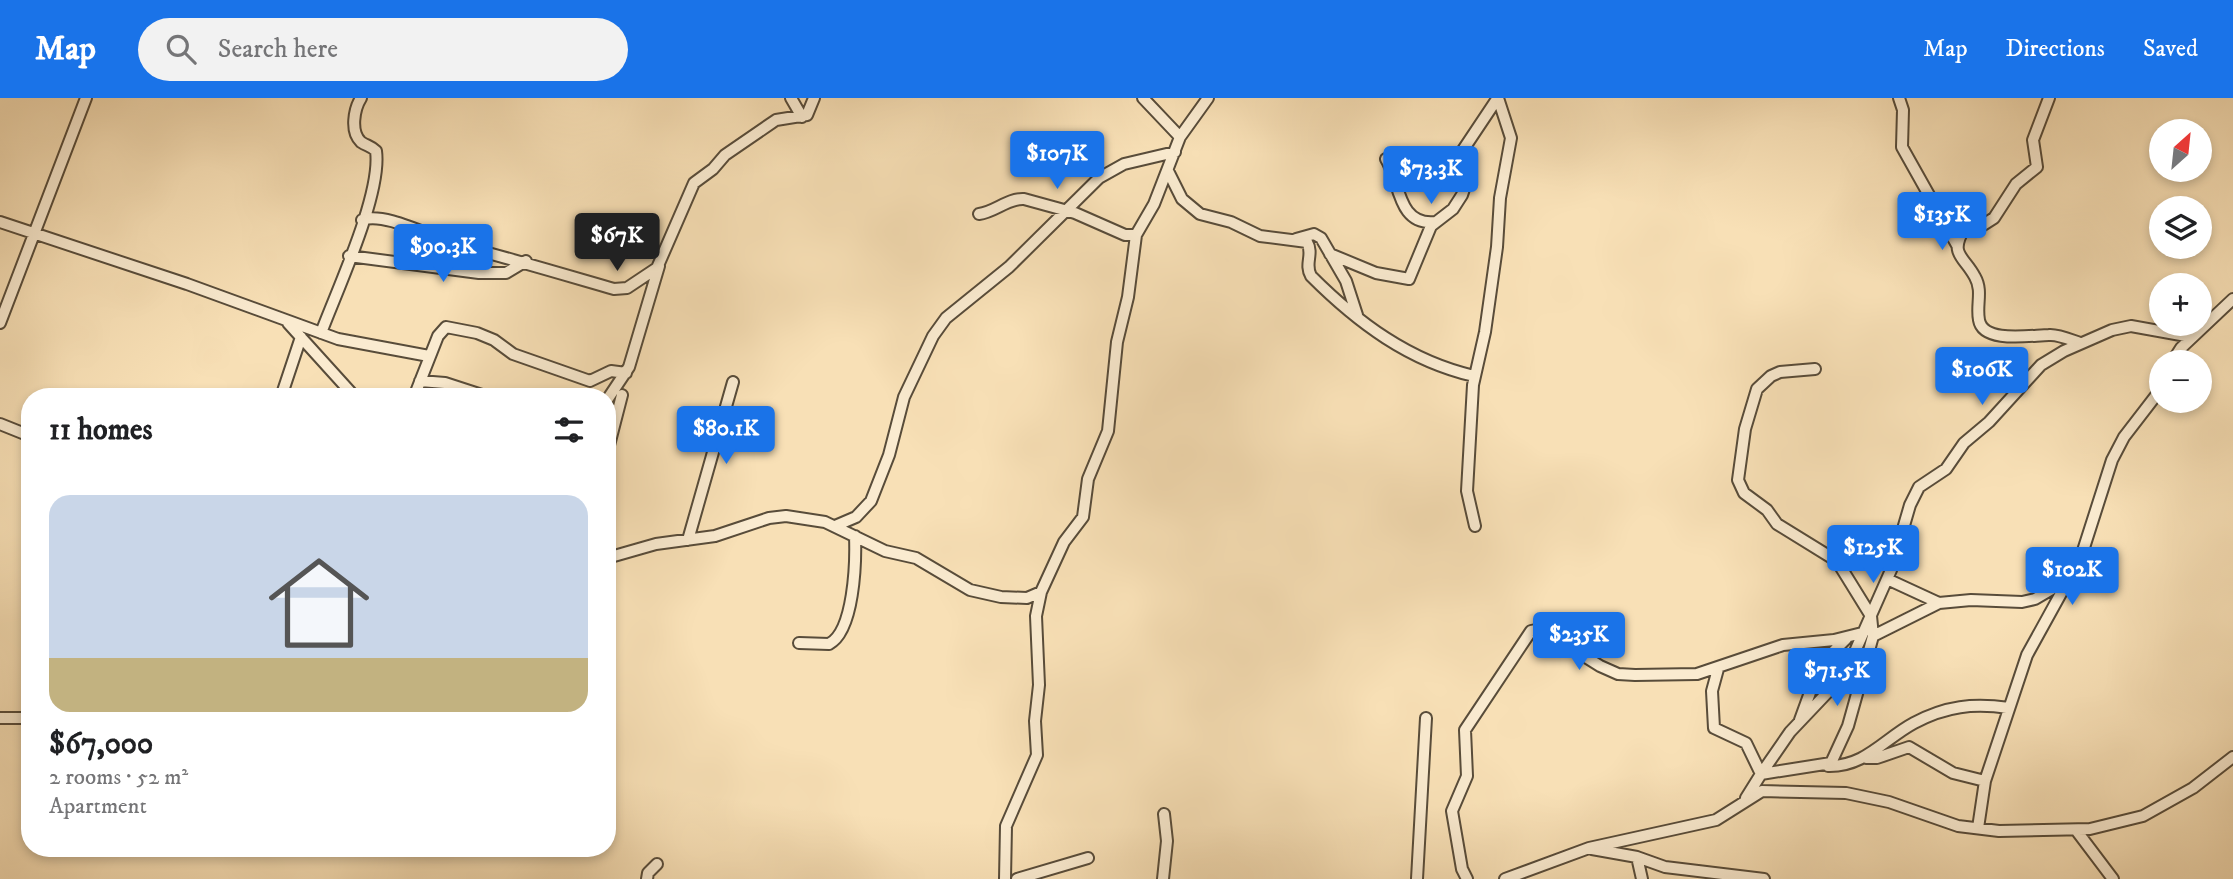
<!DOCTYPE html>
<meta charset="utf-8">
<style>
body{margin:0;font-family:"IM FELL DW Pica",serif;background:#f2f2f2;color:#202124;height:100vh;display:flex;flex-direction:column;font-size:26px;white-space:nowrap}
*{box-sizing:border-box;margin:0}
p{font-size:23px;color:#757577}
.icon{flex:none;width:38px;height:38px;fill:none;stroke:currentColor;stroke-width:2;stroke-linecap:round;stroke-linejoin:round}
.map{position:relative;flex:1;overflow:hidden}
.sheet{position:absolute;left:21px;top:290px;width:595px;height:469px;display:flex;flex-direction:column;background:#fff;border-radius:28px;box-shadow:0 4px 10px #0003}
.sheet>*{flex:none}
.needle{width:46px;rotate:27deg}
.controls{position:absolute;left:2149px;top:21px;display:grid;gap:14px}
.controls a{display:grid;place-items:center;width:63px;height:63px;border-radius:50%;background:#fff;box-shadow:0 4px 10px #0003;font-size:35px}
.price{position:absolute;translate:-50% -60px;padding:0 16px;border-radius:7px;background:#1a73e8;color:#fff;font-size:23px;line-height:46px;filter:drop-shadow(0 2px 4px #0008)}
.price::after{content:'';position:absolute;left:50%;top:42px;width:21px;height:16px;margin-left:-10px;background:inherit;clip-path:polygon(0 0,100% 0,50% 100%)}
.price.selected{background:#222;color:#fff}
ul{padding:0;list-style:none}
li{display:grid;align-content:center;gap:14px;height:371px;padding:0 28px}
li span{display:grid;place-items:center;height:217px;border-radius:21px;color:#555}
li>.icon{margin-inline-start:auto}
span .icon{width:126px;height:126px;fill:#fffc;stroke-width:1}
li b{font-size:30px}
h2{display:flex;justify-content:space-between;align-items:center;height:84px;padding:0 28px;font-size:30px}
header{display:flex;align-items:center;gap:42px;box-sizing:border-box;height:98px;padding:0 35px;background:#1a73e8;color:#fff}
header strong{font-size:33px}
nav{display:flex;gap:38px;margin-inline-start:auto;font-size:24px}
.search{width:490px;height:63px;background:#f2f2f2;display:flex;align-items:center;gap:18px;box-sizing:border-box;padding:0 24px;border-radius:38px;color:#757577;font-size:26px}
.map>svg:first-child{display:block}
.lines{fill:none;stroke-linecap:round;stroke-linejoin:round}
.minor-casing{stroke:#584c3a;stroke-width:14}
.minor{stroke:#faebd0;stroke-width:10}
</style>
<header>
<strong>Map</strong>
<div class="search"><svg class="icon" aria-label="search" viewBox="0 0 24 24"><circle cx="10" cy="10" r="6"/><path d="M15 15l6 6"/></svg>Search here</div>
<nav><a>Map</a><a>Directions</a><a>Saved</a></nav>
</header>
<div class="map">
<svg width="2233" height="781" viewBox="0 0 2233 781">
<rect width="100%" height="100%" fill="#f8e0b6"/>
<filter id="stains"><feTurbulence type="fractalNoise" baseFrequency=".00286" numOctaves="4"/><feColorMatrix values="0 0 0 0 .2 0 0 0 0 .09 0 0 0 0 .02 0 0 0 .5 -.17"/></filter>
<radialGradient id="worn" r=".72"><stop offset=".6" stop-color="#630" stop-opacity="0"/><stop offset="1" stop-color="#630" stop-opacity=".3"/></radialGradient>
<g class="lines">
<g class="minor-casing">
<path id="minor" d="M 791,0 L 802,19
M 1143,0 L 1180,39
M 1899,0 L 1903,12 L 1902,49 L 1957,147
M 2049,0 L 2033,42 L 2037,69 L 2016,86 L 1994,120 L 1983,127 L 1964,131 C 1949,157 1964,158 1975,179 C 1983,193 1976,207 1979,222 C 1983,246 2032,237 2049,237 C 2058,236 2071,242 2080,245
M 1386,61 C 1400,83 1397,128 1435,124
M 1168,73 L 1182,101 L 1200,116 L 1231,124 L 1260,138 L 1307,144 C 1314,156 1304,166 1311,178 C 1358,225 1409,263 1474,278
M 979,116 C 995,114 1008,100 1024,101 L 1075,115 L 1125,137 L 1136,137
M 362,122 C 385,113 434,141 459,147 C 511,161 562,176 614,191 L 627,190 L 657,170 L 694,85 L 713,71 L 725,57 L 776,22 L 807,17 L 814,0
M 0,124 L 187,186 L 338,241 L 429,258
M 1296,141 L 1314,136 L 1321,140 L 1346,183 L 1357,217
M 1330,156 L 1376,175 L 1409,181 L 1431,128 L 1453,111 L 1462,97 L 1465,88 L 1463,52 L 1497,1
M 349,158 L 479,175 L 506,175 L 526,163
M 0,225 L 86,0
M 288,225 L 355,299
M 321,235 C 337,192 382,96 376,53 C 371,48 367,48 361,44 C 350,34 354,11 361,0
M 2172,264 L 2181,250 L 2233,201
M 420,283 L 445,285 L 488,299
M 281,299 L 301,239
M 414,299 L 438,238 L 446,229 L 477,235 L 494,242 L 513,256 L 590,283 L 611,273 L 626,275
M 607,302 L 629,269 L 659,168
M 0,326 L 30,338
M 607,355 L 622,297
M 835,428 L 856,419 L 871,403 L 889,357 L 904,299 L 933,238 L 946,220 L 1009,169 L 1099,80 L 1124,66 L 1175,54
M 1475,428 L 1467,393 L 1473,287 L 1485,234 L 1497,149 L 1500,100 L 1511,40 L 1498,0
M 688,442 L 733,284
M 607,460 L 656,446 L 715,438 L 769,420 L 786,418 L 825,424 L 885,453 L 916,460 L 970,492 L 1001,499 L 1027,500 L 1041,494 L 1064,444 L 1083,419 L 1088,381 L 1108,333 L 1117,244 L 1128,199 L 1136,137 L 1154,106 L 1180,39 L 1208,0
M 1887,481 L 1939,505 L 1971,502 L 2022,504 L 2035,501 L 2069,481
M 1873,538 L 1939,505
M 799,545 L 829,546 C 854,533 856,465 855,438
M 1718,571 L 1712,593 L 1714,630 L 1746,645 L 1761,676
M 0,620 L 30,620
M 1800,622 L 1820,567 L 1846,541
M 1866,660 L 1877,660 L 1909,649 L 1953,675 L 1985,683
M 1828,668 C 1865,669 1884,641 1914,625 C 1946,608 1973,605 2009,610
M 1761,676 L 1790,634 L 1845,576 L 1891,472 L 1910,407 L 1919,389 L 1946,371 L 1964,345 L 1989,324 L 2041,267 L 2064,253 L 2112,232 L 2131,228 L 2192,239
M 1746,700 L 1761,676 L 1831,665 L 1848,628 L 1867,560 L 1873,538 L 1871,518 L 1837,463 L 1777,426 L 1767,412 L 1744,395 L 1738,382 L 1745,331 L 1757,291 L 1771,278 L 1780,274 L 1815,271
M 1978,730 L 1985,683 L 2027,557 L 2081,459 L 2112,362 L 2124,339 L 2161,291
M 2076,732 L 2113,781
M 1592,751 L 1637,759 L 1665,769 L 1764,781
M 1637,759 L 1642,781
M 647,781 L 648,775 L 657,766
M 1005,781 L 1006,728 L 1037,657 L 1035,623 L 1039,587 L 1036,518 L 1041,494
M 1017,781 L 1088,760
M 1163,781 L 1167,743 L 1164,716
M 1417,781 L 1426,620
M 1467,781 L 1462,771 L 1452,713 L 1467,678 L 1465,632 L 1531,533 L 1541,531 L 1600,568 L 1618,576 L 1635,577 L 1697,576 L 1783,547 L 1834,542 L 1862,535
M 1505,781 L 1589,750 L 1716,722 L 1762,693 L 1846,695 L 1889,704 L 1958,728 L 1999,733 L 2090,731 L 2143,718 L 2193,690 L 2233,659"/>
</g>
<use href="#minor" class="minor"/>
</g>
<rect width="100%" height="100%" filter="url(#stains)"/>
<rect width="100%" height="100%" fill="url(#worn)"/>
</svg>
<div class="controls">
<a><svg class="needle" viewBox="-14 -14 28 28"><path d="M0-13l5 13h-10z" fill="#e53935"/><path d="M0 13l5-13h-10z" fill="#757577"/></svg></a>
<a><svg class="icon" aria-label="layers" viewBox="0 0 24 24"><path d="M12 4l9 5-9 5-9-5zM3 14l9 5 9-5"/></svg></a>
<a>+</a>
<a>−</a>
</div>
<b class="price" style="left:1057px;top:93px">$107K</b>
<b class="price" style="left:1431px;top:108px">$73.3K</b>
<b class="price" style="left:1942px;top:154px">$135K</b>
<b class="price selected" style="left:617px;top:175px">$67K</b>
<b class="price" style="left:443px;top:186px">$90.3K</b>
<b class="price" style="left:1982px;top:309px">$106K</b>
<b class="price" style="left:726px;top:368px">$80.1K</b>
<b class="price" style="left:1873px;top:487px">$125K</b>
<b class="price" style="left:2072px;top:509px">$102K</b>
<b class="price" style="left:1579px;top:574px">$235K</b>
<b class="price" style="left:1837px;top:610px">$71.5K</b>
<section class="sheet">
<h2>11 homes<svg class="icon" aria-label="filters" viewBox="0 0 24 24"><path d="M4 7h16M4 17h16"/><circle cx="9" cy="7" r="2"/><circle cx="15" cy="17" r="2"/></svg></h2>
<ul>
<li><span style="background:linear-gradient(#c9d6e8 75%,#c2b280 0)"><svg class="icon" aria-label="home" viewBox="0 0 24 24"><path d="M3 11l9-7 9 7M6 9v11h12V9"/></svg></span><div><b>$67,000</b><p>2 rooms · 52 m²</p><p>Apartment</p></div></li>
</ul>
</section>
</div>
